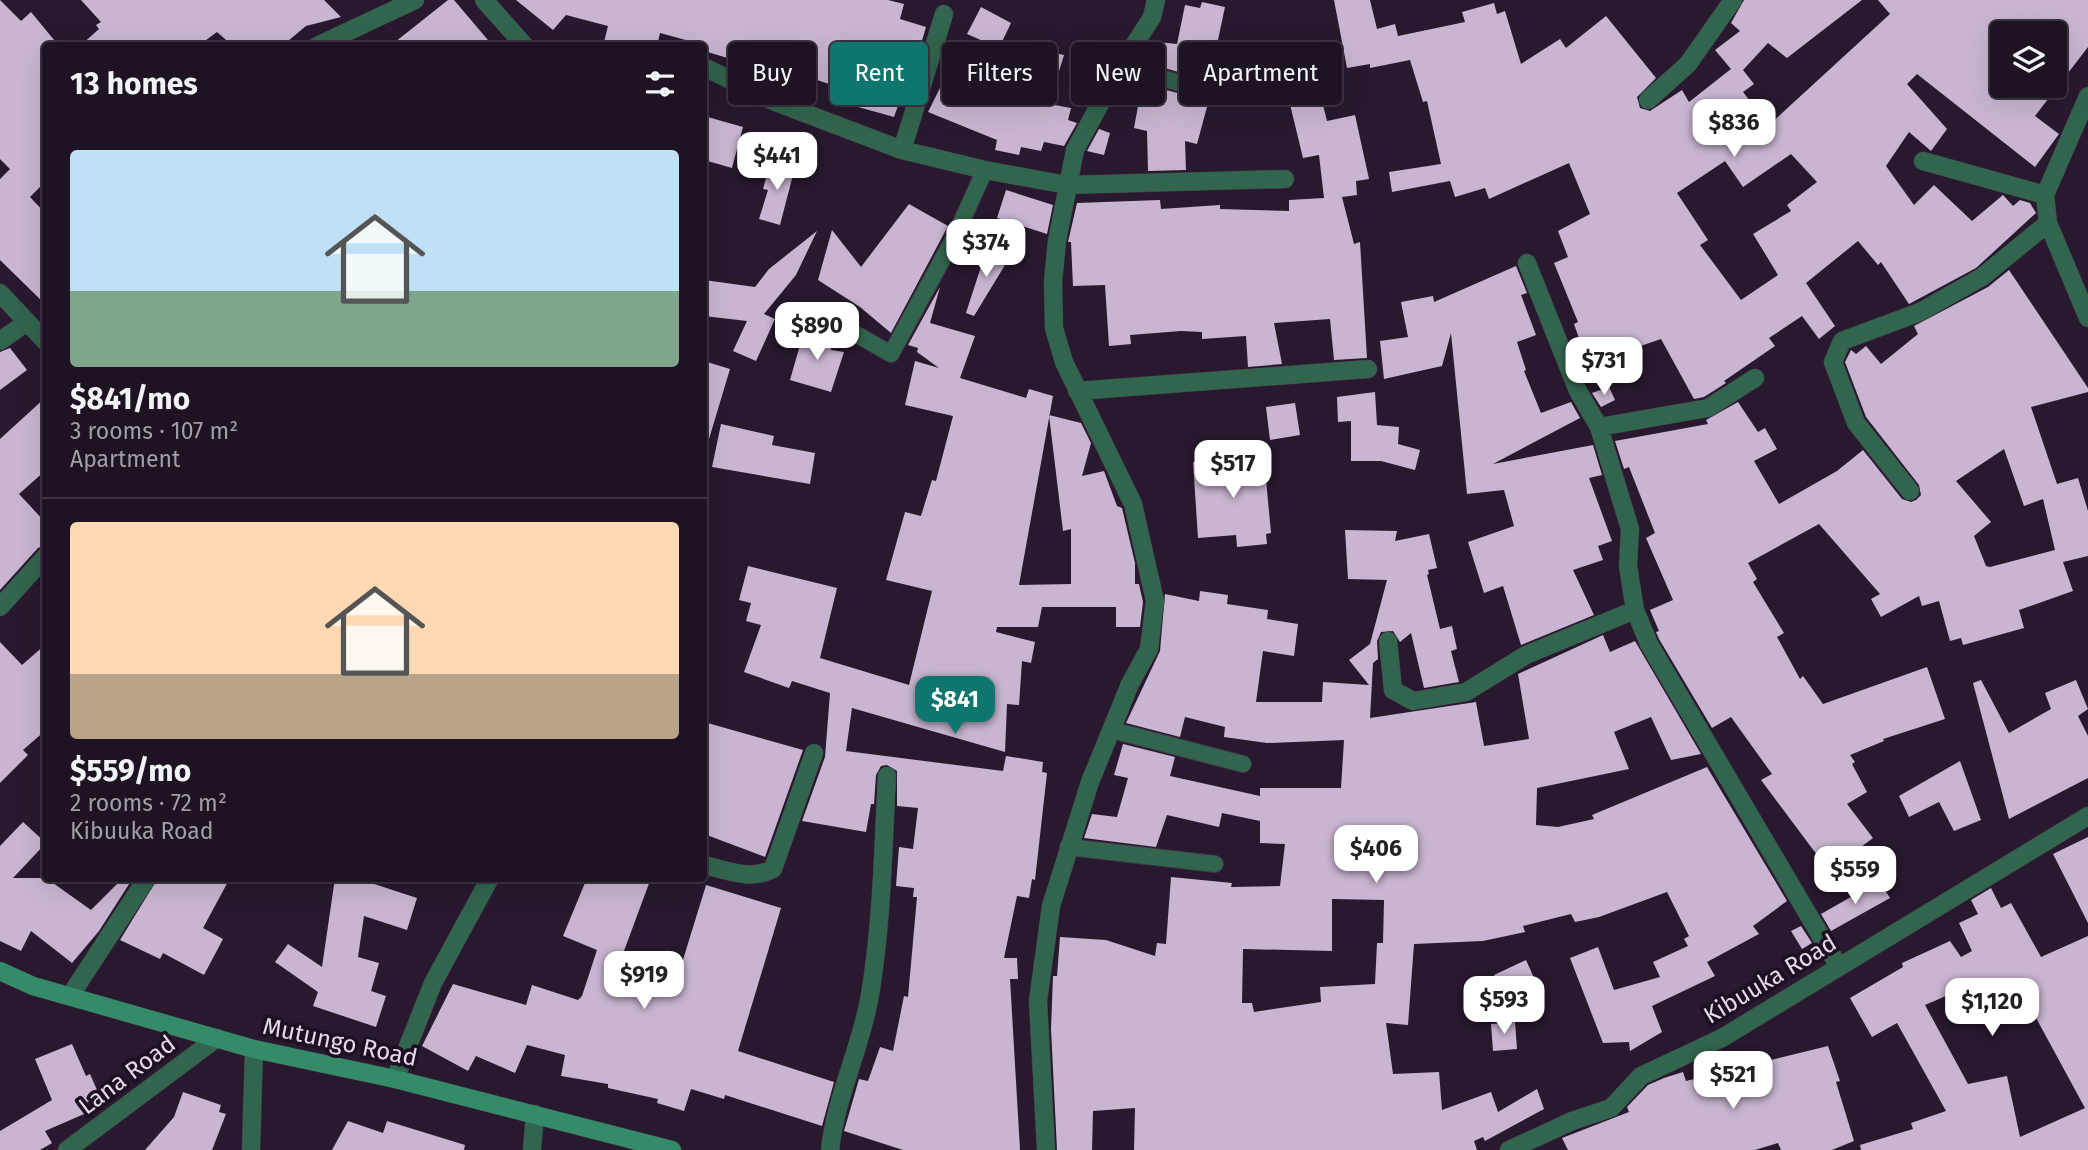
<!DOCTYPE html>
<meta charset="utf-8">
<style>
body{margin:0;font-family:"Fira Sans",sans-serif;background:#261c2a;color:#f1f3f6;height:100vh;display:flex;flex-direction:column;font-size:26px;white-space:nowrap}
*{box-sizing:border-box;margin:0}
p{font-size:23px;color:#a19ea5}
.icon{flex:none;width:38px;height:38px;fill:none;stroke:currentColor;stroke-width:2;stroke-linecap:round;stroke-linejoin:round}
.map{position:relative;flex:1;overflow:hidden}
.panel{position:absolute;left:42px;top:42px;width:665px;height:840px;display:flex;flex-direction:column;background:#1e1322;border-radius:7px;box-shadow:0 7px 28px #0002,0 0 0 2px #3c3240}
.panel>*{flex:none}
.guide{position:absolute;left:728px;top:42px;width:665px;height:63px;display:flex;gap:14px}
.tools{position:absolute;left:1990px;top:21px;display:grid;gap:14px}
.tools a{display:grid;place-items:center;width:77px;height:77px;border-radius:7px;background:#1e1322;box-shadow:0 7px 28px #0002,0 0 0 2px #3c3240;font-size:35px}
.price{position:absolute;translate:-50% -60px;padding:0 16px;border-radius:14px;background:#fff;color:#222;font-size:23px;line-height:46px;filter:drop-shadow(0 2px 4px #0008)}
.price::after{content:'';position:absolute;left:50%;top:42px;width:21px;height:16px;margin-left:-10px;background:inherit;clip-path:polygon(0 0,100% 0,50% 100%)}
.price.current{background:#0f766e;color:#fff}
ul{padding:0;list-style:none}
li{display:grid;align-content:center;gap:14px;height:371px;padding:0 28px}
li+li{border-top:2px solid #3c3240}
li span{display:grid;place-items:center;height:217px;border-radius:7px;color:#555}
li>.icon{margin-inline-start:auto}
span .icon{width:126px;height:126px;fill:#fffc;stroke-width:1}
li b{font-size:30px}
h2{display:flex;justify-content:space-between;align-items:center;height:84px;padding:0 28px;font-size:30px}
.chip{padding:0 24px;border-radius:7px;background:#1e1322;box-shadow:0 7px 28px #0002,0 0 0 2px #3c3240;font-size:24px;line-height:63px}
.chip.current{background:#0f766e;color:#fff}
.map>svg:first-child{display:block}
.building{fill:#c9b5d1;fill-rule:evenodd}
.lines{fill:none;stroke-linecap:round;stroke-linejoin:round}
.service-casing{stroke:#423448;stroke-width:18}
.minor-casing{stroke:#423448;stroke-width:19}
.secondary-casing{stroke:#423448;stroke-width:19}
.service{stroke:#32654d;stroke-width:16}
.minor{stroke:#32654d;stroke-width:18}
.secondary{stroke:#338c67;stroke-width:18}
.labels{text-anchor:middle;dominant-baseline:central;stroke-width:7;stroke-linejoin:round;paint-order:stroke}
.street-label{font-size:24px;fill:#e4dae8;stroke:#1e1024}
</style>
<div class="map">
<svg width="2088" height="1150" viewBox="0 0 2088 1150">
<rect width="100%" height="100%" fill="#28192e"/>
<path class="building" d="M 0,0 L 21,21 L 31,12 L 59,46 L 46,46 L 46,181 L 30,197 L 46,214 L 46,305 L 0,260 L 0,179 L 10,169 L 0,159 Z
M 81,0 L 324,0 L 341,17 L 306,26 L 282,46 L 233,46 L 217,32 L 198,46 L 80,46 L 99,29 L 96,25 L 101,22 Z
M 448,0 L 454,0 L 493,46 L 390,46 Z
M 516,0 L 888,0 L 904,4 L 900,19 L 926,27 L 904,102 L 900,100 L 894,117 L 833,100 L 836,88 L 829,84 L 784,69 L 780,81 L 756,74 L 758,67 L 704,51 L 704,45 L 660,33 L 657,46 L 603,46 L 608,26 L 566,15 L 553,30 Z
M 1334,0 L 1370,0 L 1377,29 L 1395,24 L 1398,36 L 1465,22 L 1462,12 L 1494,3 L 1497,14 L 1505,11 L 1521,64 L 1560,39 L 1566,48 L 1606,16 L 1656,78 L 1637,97 L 1640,108 L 1650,111 L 1682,90 L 1689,102 L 1731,69 L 1715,50 L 1740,31 L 1731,23 L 1744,0 L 1862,0 L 1787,58 L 1768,43 L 1743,70 L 1754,84 L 1743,92 L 1769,125 L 1890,14 L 1878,0 L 2088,0 L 2088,47 L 2035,116 L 2059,134 L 2035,167 L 1917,74 L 1907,84 L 1947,129 L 1931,151 L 1909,132 L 1886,166 L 1914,205 L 1934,185 L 1972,221 L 2003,195 L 2013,206 L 2020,200 L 2030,203 L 2036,213 L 1976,268 L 1909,304 L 1881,262 L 1878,265 L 1858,241 L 1806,283 L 1835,326 L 1819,339 L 1802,316 L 1769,338 L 1775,346 L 1724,381 L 1726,383 L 1704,397 L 1694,399 L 1661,339 L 1588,364 L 1574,324 L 1578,322 L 1554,263 L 1568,257 L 1558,231 L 1590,214 L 1569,163 L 1489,199 L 1485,188 L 1455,197 L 1450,181 L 1392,192 L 1389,172 L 1441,164 L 1427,101 L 1423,102 L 1410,60 L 1370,68 L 1370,64 L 1347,68 ZM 2002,33 L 2054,33 L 2054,86 L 2002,86 ZM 1791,154 L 1817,182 L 1787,205 L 1791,211 L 1753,234 L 1778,275 L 1741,300 L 1700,245 L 1708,240 L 1677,193 L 1725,161 L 1743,187 Z
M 1202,2 L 1225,7 L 1215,54 L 1191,49 L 1185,74 L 1151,64 L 1157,42 L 1177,44 L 1185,5 L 1200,8 Z
M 981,7 L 1011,23 L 999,48 L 967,34 Z
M 1015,44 L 1064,55 L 1049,104 L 1071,108 L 1068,120 L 1077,123 L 1064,146 L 1044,142 L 1041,151 L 1021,147 L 1019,155 L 995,150 L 997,140 L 928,112 L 946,76 L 1004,99 Z
M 1231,47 L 1263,53 L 1261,62 L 1291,67 L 1286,89 L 1225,78 Z
M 1148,85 L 1181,94 L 1179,100 L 1207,107 L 1197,144 L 1185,141 L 1186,170 L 1148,171 L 1147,131 L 1134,128 L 1138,106 L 1146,107 Z
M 1318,85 L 1327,121 L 1355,115 L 1369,179 L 1356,181 L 1357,195 L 1342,197 L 1354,244 L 1360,242 L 1367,358 L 1334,360 L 1330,319 L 1274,323 L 1282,364 L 1248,367 L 1246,336 L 1202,339 L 1202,332 L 1181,331 L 1130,335 L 1131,344 L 1109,346 L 1105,285 L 1073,286 L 1071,242 L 1068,242 L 1077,203 L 1160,200 L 1161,209 L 1220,205 L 1220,209 L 1289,211 L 1289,200 L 1324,198 L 1319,155 L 1303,158 L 1287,92 Z
M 704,116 L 743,127 L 732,168 L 704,160 Z
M 1099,129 L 1110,133 L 1104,155 L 1087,151 Z
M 771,160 L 795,167 L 780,225 L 759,219 L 768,190 L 763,189 Z
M 1006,190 L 1053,205 L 1047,234 L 997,218 Z
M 909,204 L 948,226 L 891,333 L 860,307 L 818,280 L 832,230 L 861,267 Z
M 817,231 L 796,275 L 764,314 L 775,319 L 756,361 L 733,351 L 747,321 L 704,316 L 704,280 L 755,287 L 769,269 Z
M 987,248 L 1008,260 L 974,316 L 966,313 Z
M 1516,266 L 1527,293 L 1521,295 L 1536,335 L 1517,342 L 1526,370 L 1524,371 L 1541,413 L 1571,402 L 1580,418 L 1493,464 L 1593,445 L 1602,475 L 1589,478 L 1612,541 L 1598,546 L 1603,560 L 1573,570 L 1594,615 L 1521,645 L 1503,586 L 1484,593 L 1468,542 L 1514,526 L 1504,490 L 1467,494 L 1451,333 L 1442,366 L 1384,379 L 1380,341 L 1408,337 L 1401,302 L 1433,296 L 1434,302 Z
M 2009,270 L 2088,388 L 2088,392 L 2031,407 L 2057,484 L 2078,478 L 2088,511 L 2088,556 L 2063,562 L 2073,591 L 2019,610 L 2024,628 L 1963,645 L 1961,638 L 1950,641 L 1939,601 L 1922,606 L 1919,596 L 1881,617 L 1871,599 L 1880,594 L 1819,524 L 1748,563 L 1757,579 L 1753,582 L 1784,633 L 1777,637 L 1800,679 L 1803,676 L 1823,704 L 1927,667 L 1945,719 L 1883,739 L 1884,741 L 1850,755 L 1855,762 L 1852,764 L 1867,792 L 1847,804 L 1873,838 L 1829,871 L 1761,780 L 1772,774 L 1731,717 L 1712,728 L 1659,639 L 1656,632 L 1659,631 L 1650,610 L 1673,600 L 1646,538 L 1655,533 L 1629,467 L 1624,469 L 1615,441 L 1708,424 L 1706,420 L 1738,402 L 1758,432 L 1765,428 L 1777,449 L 1754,461 L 1779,504 L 1837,471 L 1863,450 L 1902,499 L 1911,502 L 1916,500 L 1921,495 L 1919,485 L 1866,417 L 1845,362 L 1851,350 L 1856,354 L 1866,346 L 1881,364 L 1918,334 L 1914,326 L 1988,287 ZM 2004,449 L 2024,506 L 2043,499 L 2055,550 L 1990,567 L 1986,566 L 1974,536 L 1991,522 L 1956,481 Z
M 940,287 L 930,323 L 975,336 L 960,378 L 1026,398 L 1029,389 L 1053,396 L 1019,585 L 1071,584 L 1071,529 L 1063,531 L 1049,415 L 1081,423 L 1091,443 L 1082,476 L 1104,471 L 1117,506 L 1122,508 L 1135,563 L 1135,584 L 1139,584 L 1143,602 L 1140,627 L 1116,627 L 1116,607 L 1042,607 L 1038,627 L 997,627 L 996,632 L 1035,642 L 1031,663 L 1022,661 L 1019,705 L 1007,704 L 1005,752 L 852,708 L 846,751 L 1003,771 L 1006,756 L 1043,762 L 1042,772 L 1047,773 L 1035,880 L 1032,879 L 1029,898 L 1017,896 L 1004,958 L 1017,958 L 1018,979 L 1010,979 L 1020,1150 L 903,1150 L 844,1131 L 859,1079 L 868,1081 L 880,1047 L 893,1051 L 904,996 L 908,997 L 917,897 L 913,897 L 914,888 L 896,886 L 899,847 L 913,849 L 918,808 L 897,806 L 897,771 L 887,765 L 881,766 L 876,775 L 874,804 L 871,804 L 866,832 L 802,821 L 825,757 L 830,693 L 792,681 L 789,688 L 744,672 L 761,625 L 746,621 L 751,603 L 739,600 L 748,566 L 837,588 L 820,658 L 909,685 L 932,591 L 886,580 L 905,512 L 921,516 L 932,480 L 936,481 L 953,416 L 905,405 L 915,361 L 939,368 L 917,352 L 918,348 L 908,345 Z
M 804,331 L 831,338 L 831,350 L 844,352 L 831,392 L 790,380 Z
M 10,348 L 27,370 L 0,390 L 0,352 Z
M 704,361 L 730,369 L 709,439 L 704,439 Z
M 1609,387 L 1615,400 L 1601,407 L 1592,393 Z
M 1375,392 L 1377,425 L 1399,427 L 1398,444 L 1420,450 L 1415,470 L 1381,461 L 1351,461 L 1351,421 L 1338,422 L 1337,397 Z
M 46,397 L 46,470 L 19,494 L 46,523 L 46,545 L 38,548 L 0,590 L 0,439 Z
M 1295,403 L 1300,435 L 1270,440 L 1266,407 Z
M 721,424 L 774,436 L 772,445 L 815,453 L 810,484 L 712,467 Z
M 1264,458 L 1271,533 L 1266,534 L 1267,544 L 1237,547 L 1236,535 L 1198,538 L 1193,462 Z
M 1345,530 L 1397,531 L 1395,541 L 1429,534 L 1437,568 L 1428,570 L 1429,574 L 1427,575 L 1440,629 L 1452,626 L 1457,649 L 1451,651 L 1459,682 L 1424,688 L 1411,633 L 1400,642 L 1393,631 L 1381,632 L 1377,641 L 1378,659 L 1373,663 L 1370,718 L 1476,702 L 1484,746 L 1529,739 L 1518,674 L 1603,635 L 1610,652 L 1635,641 L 1701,754 L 1671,760 L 1651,717 L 1614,732 L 1629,769 L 1537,788 L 1536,825 L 1558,827 L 1594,819 L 1592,815 L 1707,767 L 1787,901 L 1753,926 L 1759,934 L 1707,962 L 1715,976 L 1652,1006 L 1662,1032 L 1630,1051 L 1629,1042 L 1603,1043 L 1570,958 L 1598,947 L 1614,990 L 1660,977 L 1653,962 L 1688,946 L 1684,939 L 1689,936 L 1667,892 L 1599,917 L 1575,922 L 1571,914 L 1523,926 L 1525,932 L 1483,941 L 1414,944 L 1408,1025 L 1386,1023 L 1393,1074 L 1439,1072 L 1442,1110 L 1491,1092 L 1498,1112 L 1537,1089 L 1544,1109 L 1485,1141 L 1483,1137 L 1474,1141 L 1477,1150 L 1134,1150 L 1135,1108 L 1093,1111 L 1092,1150 L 1057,1150 L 1051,1029 L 1053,976 L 1057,976 L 1060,937 L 1106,940 L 1155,956 L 1157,943 L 1166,944 L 1171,877 L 1232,883 L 1231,887 L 1280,886 L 1285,844 L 1260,843 L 1260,821 L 1222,813 L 1219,827 L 1167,815 L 1156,847 L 1084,838 L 1092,814 L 1117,817 L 1128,778 L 1114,775 L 1123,744 L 1175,757 L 1170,776 L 1260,796 L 1260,788 L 1341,788 L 1344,740 L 1267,743 L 1224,737 L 1225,727 L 1185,717 L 1180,737 L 1126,723 L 1160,651 L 1165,594 L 1199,601 L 1200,591 L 1228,595 L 1227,604 L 1268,610 L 1267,619 L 1298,624 L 1294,656 L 1263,651 L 1256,702 L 1322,702 L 1323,682 L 1369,685 L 1349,660 L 1370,644 L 1387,580 L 1348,579 ZM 1332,899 L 1384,900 L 1383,943 L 1377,943 L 1375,984 L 1320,987 L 1321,1002 L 1254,1012 L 1252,1003 L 1242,1003 L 1243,949 L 1332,951 Z
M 0,642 L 22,665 L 46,644 L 46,730 L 23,750 L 28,755 L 0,783 Z
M 1981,680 L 2009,733 L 2051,709 L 2045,693 L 2076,680 L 2088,709 L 2078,716 L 2088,736 L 2088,778 L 2009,819 L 1973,683 Z
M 704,722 L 803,750 L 765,857 L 704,834 Z
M 1960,761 L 1981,820 L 1954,831 L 1939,802 L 1909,817 L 1899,796 Z
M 23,822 L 46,843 L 13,878 L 46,878 L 91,910 L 123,878 L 133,878 L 99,931 L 72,963 L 31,931 L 21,951 L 0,941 L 0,846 Z
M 2088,837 L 2088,923 L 2053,854 Z
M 158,878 L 230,878 L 203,928 L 223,939 L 204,975 L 163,953 L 160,959 L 120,940 Z
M 335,878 L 356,878 L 417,898 L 407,930 L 364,916 L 358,957 L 379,963 L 371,991 L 386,996 L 376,1027 L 313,1006 L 318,992 L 275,962 L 288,944 L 322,967 Z
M 587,878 L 651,878 L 621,959 L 678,976 L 706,885 L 781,908 L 738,1051 L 834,1082 L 822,1126 L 725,1095 L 724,1099 L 691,1089 L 684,1111 L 657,1103 L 658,1099 L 608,1088 L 608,1084 L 561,1076 L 565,1055 L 527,1045 L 515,1073 L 476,1056 L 468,1071 L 422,1046 L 453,984 L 526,1005 L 532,985 L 578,1000 L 582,996 L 597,950 L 563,936 Z
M 1879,881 L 1890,898 L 1831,931 L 1821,914 Z
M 1991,888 L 2001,908 L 2011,903 L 2041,957 L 2088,936 L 2088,1150 L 1861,1150 L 1860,1145 L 1913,1129 L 1911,1123 L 1946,1111 L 1897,1023 L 1872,1037 L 1850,998 L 1903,967 L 1902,963 L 1950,941 L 1961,957 L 1972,951 L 1959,923 L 1978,914 L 1971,900 ZM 1976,983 L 1994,1022 L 2029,1005 L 2085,1108 L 2020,1137 L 2007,1076 L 1968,1084 L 1925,1005 Z
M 1801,926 L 1812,943 L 1802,949 L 1791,931 Z
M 1526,960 L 1543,998 L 1510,1013 L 1494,975 Z
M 1515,1022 L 1517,1049 L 1493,1051 L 1491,1024 Z
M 72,1044 L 86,1076 L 90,1074 L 100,1097 L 87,1102 L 91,1111 L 45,1131 L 52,1143 L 40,1150 L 0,1150 L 0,1131 L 52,1100 L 35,1059 Z
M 1828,1046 L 1840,1081 L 1836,1082 L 1854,1141 L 1832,1150 L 1781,1150 L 1778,1143 L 1755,1150 L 1568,1150 L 1562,1138 L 1629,1112 L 1627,1107 L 1648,1085 L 1664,1078 L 1683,1072 L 1686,1081 Z
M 183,1092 L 221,1105 L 219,1112 L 226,1114 L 212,1150 L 145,1150 L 174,1117 Z
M 348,1121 L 383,1133 L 387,1121 L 465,1145 L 464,1150 L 332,1150 Z"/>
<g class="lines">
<g class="service-casing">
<path id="service" d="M 1120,67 L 1229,96
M 842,326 L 891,354 L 954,238 L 985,170
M 1112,730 L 1243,764
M 1068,847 L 1215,864"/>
</g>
<g class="minor-casing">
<path id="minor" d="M 484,0 L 525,46
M 317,46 L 415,0
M 704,67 L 773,101 L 902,150 L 985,170 L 1067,185 L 1285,179
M 2088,96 L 2045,195 L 2048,223 L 2088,318
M 1648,100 L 1688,64 L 1733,0
M 902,150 L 944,14
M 1923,161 L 2045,195
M 1527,263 L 1578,391 L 1599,427 L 1708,408 L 1755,378
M 0,293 L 46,342
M 0,341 L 27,322
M 1077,391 L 1368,369
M 1599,427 L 1630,529 L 1628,566 L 1635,610 L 1649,644 L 1839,967
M 1910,491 L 1856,423 L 1833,362 L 1842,341 L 1920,312 L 1982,277 L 2048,223
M 0,607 L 46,556
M 1388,641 L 1393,690 L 1413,701 L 1466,692 L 1526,655 L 1635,610
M 704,865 C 727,870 750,881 773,869 L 814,753
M 70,996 L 147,878
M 395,1079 L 433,983 L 490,878
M 67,1150 L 217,1038
M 251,1150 L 254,1049
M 532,1150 L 535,1114
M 830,1150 C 836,1096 861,1048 870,995 C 882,923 883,849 887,776
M 1046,1150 L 1038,1001 L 1051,906 L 1090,782 L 1130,684 L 1149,649 L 1155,601 L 1133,504 L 1064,362 L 1054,328 L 1053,282 L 1057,241 L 1075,150 L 1120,67 L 1152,17 L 1156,0
M 1509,1150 L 1572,1121 L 1611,1108 L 1641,1076 L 1722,1038 L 2088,816"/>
</g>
<g class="secondary-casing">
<path id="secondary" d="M 0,971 L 33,986 L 254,1049 L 395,1079 L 672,1150"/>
</g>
<use href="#service" class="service"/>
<use href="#minor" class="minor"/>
<use href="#secondary" class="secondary"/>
</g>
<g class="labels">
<g class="street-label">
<text transform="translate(1770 979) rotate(-31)">Kibuuka Road</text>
<text transform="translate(340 1042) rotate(12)">Mutungo Road</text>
<text transform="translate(127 1075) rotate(-37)">Lana Road</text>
</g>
</g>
</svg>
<div class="tools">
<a><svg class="icon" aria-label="layers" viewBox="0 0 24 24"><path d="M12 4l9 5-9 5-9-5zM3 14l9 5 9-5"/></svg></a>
</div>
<b class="price" style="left:1734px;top:159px">$836</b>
<b class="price" style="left:777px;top:192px">$441</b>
<b class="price" style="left:986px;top:279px">$374</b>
<b class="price" style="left:817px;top:362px">$890</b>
<b class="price" style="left:1604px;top:397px">$731</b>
<b class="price" style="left:1233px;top:500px">$517</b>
<b class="price current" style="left:955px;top:736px">$841</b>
<b class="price" style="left:1376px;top:885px">$406</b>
<b class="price" style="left:1855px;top:906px">$559</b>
<b class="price" style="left:644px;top:1011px">$919</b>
<b class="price" style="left:1504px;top:1036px">$593</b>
<b class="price" style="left:1992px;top:1038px">$1,120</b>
<b class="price" style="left:1733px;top:1111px">$521</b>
<div class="guide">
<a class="chip">Buy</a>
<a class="chip current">Rent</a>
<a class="chip">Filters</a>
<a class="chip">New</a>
<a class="chip">Apartment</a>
</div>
<section class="panel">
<h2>13 homes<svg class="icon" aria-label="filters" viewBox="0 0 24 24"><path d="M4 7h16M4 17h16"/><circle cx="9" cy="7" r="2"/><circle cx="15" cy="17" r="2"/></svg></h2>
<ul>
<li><span style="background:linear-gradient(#bfe0f5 65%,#7fa58c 0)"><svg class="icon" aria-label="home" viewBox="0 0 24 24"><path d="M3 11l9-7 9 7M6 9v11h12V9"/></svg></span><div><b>$841/mo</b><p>3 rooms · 107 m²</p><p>Apartment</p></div></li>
<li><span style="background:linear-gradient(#ffd9b3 70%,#b9a48a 0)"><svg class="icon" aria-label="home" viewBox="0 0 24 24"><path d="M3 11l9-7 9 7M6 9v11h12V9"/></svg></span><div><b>$559/mo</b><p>2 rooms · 72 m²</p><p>Kibuuka Road</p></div></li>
</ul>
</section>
</div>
